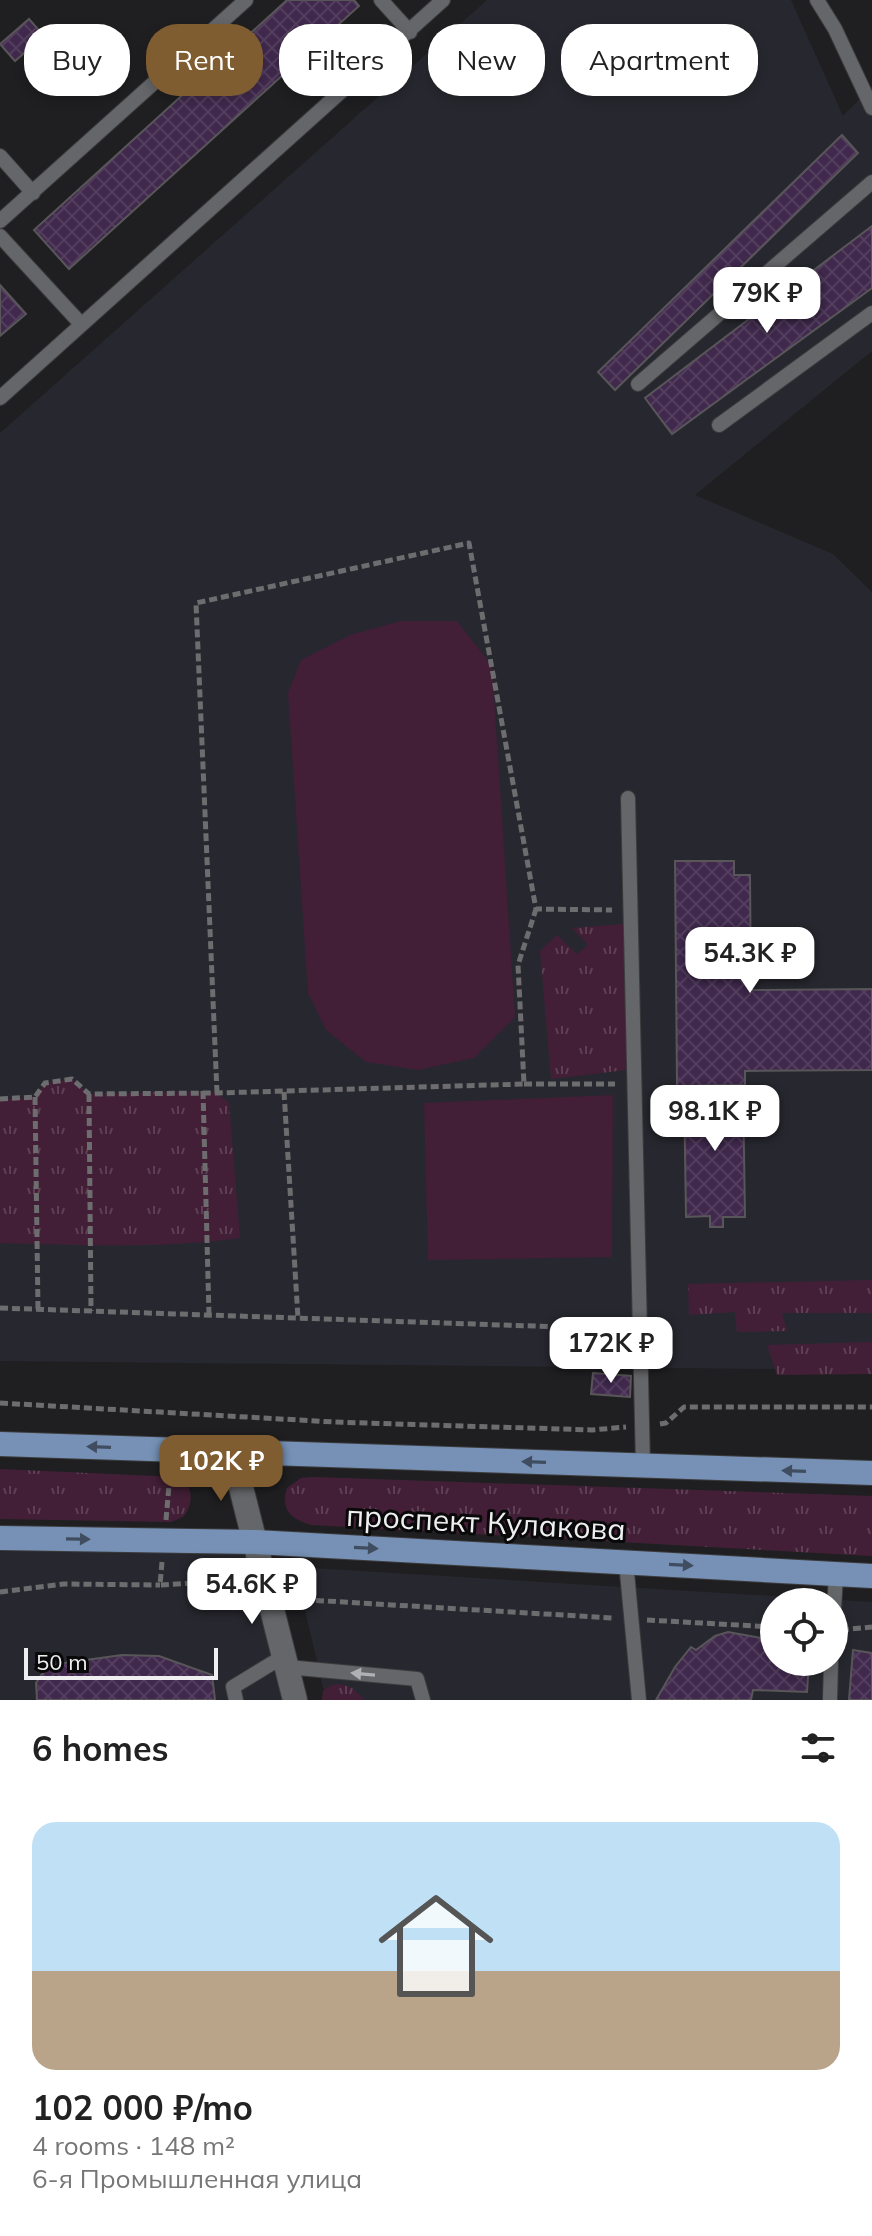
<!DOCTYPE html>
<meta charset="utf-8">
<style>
body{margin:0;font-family:Mulish,sans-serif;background:#f6f6f6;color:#222;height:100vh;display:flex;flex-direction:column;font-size:30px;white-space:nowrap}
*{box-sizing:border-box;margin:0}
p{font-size:26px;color:#767676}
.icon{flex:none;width:44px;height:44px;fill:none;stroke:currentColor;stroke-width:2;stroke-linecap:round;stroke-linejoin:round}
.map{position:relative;height:1700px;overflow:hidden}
.sheet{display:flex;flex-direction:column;background:#fff;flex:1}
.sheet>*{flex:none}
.top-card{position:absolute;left:24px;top:24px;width:824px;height:72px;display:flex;gap:16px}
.tools{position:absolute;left:760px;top:1588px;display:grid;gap:16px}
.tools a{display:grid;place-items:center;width:88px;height:88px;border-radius:50%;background:#fff;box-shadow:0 4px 12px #0003;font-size:40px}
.scale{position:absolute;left:24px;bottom:20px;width:194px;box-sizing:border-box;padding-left:8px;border:4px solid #efeff1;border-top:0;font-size:22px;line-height:28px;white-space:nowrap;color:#efeff1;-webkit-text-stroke:6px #09090a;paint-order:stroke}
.price{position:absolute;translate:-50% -68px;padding:0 18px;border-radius:16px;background:#fff;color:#222;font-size:26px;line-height:52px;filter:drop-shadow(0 2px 4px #0008)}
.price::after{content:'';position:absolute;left:50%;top:48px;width:24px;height:18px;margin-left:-12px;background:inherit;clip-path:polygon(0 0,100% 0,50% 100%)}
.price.current{background:#805c31;color:#fff}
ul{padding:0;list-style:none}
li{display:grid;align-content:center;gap:16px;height:424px;padding:0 32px}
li+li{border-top:2px solid #e0e0e0}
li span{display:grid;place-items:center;height:248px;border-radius:24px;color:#555}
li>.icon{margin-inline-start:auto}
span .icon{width:144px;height:144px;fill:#fffc;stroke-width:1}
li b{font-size:34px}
h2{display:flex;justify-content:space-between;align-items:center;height:96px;padding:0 32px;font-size:34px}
.tag{padding:0 28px;border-radius:32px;background:#fff;box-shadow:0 4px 12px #0003;font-size:28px;line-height:72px}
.tag.current{background:#805c31;color:#fff}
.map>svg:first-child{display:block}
.built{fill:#27272f;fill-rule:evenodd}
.grass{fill:url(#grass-tufts)}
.garden{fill:#421f36}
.building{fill:url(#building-cross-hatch);stroke:#585659;stroke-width:2}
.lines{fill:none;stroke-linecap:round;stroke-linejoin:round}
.lane-casing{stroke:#3c3c3e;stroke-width:16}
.street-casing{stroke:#3c3c3e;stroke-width:26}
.primary-casing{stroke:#3c3c3e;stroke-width:26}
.path{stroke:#6d6d6f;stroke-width:5;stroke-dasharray:8 4;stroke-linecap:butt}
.lane{stroke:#656669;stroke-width:14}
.street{stroke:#656669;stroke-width:24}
.primary{stroke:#7691b5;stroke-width:24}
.oneway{fill:#404d60}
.oneway2{fill:#b1b1b4}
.labels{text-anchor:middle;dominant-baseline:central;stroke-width:6;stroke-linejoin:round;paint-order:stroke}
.street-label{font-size:30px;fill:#efeff1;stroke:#09090a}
</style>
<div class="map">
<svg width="872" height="1700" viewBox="0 0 872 1700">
<defs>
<pattern id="grass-tufts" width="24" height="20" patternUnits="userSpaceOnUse" patternTransform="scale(2)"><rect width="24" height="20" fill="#421f36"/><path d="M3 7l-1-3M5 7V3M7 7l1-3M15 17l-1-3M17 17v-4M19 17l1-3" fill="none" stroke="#5e4054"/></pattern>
<pattern id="building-cross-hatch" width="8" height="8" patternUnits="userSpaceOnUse" patternTransform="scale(2)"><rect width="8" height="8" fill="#40294d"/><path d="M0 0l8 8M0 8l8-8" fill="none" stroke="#533e5e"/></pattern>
</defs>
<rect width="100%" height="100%" fill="#1f1f21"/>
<path class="built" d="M 487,0 L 791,0 L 843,116 L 872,86 L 872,351 L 695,495 L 833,554 L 872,592 L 872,1370 L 0,1361 L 0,433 Z
M 0,1551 L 251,1553 L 284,1700 L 0,1700 Z
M 295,1567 L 872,1602 L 872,1700 L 326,1700 ZM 774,1602 L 834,1602 L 834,1662 L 774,1662 Z"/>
<path class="grass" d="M 623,924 L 630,948 L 635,1069 L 551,1079 L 540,951 L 557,935 L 577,954 L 588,945 L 572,928 Z
M 72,1079 L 89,1094 L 203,1091 L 217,1093 L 229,1103 L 240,1238 C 160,1249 80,1245 0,1243 L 0,1099 L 35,1097 L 45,1083 Z
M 872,1280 L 872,1313 L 782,1313 L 787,1331 L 737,1332 L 735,1312 L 689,1315 L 688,1284 Z
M 872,1342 L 872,1374 L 777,1375 L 767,1345 Z
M 0,1469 L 178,1477 C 194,1485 194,1504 183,1517 L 171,1522 L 0,1519 Z
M 314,1477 L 872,1496 L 872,1556 L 312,1525 C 292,1520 280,1510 287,1488 L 301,1478 Z
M 341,1684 L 352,1688 L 365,1700 L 322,1700 L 323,1691 L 331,1685 Z"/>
<path class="garden" d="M 401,621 L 457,621 L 492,666 L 515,1017 L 474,1058 L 418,1070 L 366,1062 L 326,1030 L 308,993 L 288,693 L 301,660 L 350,635 Z
M 613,1095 L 612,1257 L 428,1260 L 424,1103 Z"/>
<path class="building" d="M 287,0 L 354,0 L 359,6 L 69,269 L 34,230 Z
M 29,19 L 44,36 L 15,61 L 0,44 Z
M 842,135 L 858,153 L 615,390 L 598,372 Z
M 872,226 L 872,288 L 672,434 L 645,398 Z
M 0,285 L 26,314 L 0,336 Z
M 675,861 L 734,861 L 734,875 L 750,875 L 751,990 L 872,989 L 872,1070 L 745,1071 L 745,1085 L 677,1086 Z
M 743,1087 L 745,1217 L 723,1217 L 723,1227 L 710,1227 L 710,1216 L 686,1217 L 684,1088 Z
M 593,1373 L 631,1376 L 630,1397 L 591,1394 Z
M 728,1632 L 767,1639 L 767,1647 L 774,1648 L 774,1662 L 809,1662 L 807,1692 L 753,1690 L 751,1700 L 656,1700 L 675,1667 L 691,1647 L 696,1650 L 715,1636 Z
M 853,1650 L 872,1653 L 872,1700 L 849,1700 Z
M 122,1655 L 159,1656 L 212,1675 L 215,1700 L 37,1700 L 36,1683 L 42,1674 L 57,1664 Z"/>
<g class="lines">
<g class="lane-casing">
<path id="lane" d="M 381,0 L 410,32
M 817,0 L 835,29 L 872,108
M 0,156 L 33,193
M 0,221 L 246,0
M 0,236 L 81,324
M 638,384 L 872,182
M 0,398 L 443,0
M 719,425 L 872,313
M 628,798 L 643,1466
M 626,1562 L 639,1700
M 834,1610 L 836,1574
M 287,1667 L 417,1679 L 423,1700
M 236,1700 L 233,1687 L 284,1656
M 830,1700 L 831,1662"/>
</g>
<g class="street-casing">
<path id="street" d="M 232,1452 L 295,1700"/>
</g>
<g class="primary-casing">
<path id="primary" d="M 0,1444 L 872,1473
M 0,1538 L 255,1542 L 872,1576"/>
</g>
<path class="path" d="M 524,1084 L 615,1084
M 203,1091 L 209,1315
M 284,1092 L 298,1318
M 217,1093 L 196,603 L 469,543 L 536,909 L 612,910
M 89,1094 L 91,1311
M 35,1097 L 38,1309
M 0,1099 L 35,1097 L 45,1083 L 72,1079 L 89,1094 L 217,1093 L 524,1084 L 518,965 L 536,909
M 0,1308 L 621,1329
M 0,1403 L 334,1422 L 592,1430 L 626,1427
M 660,1424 L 666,1423 L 684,1407 L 872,1407
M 166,1520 L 170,1474
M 162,1562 L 160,1585 L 222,1581 L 244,1590
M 0,1592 L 64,1584 L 160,1585
M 292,1599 L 613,1618
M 647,1620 L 774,1627
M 841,1630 L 872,1627"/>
<use href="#lane" class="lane"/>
<use href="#street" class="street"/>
<use href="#primary" class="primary"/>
</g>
<defs><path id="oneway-solid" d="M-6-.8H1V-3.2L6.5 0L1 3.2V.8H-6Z" transform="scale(2)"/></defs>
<g class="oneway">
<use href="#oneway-solid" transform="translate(99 1447) rotate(-178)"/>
<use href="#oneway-solid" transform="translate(534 1462) rotate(-178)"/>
<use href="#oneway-solid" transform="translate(794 1471) rotate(-178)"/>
<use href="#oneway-solid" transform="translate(78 1539) rotate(1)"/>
<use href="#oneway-solid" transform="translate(366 1548) rotate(3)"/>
<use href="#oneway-solid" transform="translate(681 1565) rotate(3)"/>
</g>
<use class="oneway2" href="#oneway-solid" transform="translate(363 1674) rotate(-175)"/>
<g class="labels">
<g class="street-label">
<text transform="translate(486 1522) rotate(3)">проспект Кулакова</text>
</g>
</g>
</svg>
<div class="tools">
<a><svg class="icon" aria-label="locate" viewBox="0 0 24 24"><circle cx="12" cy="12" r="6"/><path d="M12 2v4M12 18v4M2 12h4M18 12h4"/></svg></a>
</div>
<div class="scale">50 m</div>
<b class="price" style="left:767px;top:335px">79K ₽</b>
<b class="price" style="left:750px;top:995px">54.3K ₽</b>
<b class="price" style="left:715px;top:1153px">98.1K ₽</b>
<b class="price" style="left:611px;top:1385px">172K ₽</b>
<b class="price current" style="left:221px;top:1503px">102K ₽</b>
<b class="price" style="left:252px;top:1626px">54.6K ₽</b>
<div class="top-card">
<a class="tag">Buy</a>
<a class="tag current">Rent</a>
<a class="tag">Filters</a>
<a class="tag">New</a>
<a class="tag">Apartment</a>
</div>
</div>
<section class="sheet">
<h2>6 homes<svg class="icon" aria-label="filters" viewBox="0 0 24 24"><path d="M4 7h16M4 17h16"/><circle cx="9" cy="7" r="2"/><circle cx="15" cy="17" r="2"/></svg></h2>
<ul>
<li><span style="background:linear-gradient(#bfe0f5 60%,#b9a48a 0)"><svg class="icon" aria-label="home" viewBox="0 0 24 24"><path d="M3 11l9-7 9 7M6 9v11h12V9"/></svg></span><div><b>102 000 ₽/mo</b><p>4 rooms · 148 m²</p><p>6-я Промышленная улица</p></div></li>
</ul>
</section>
